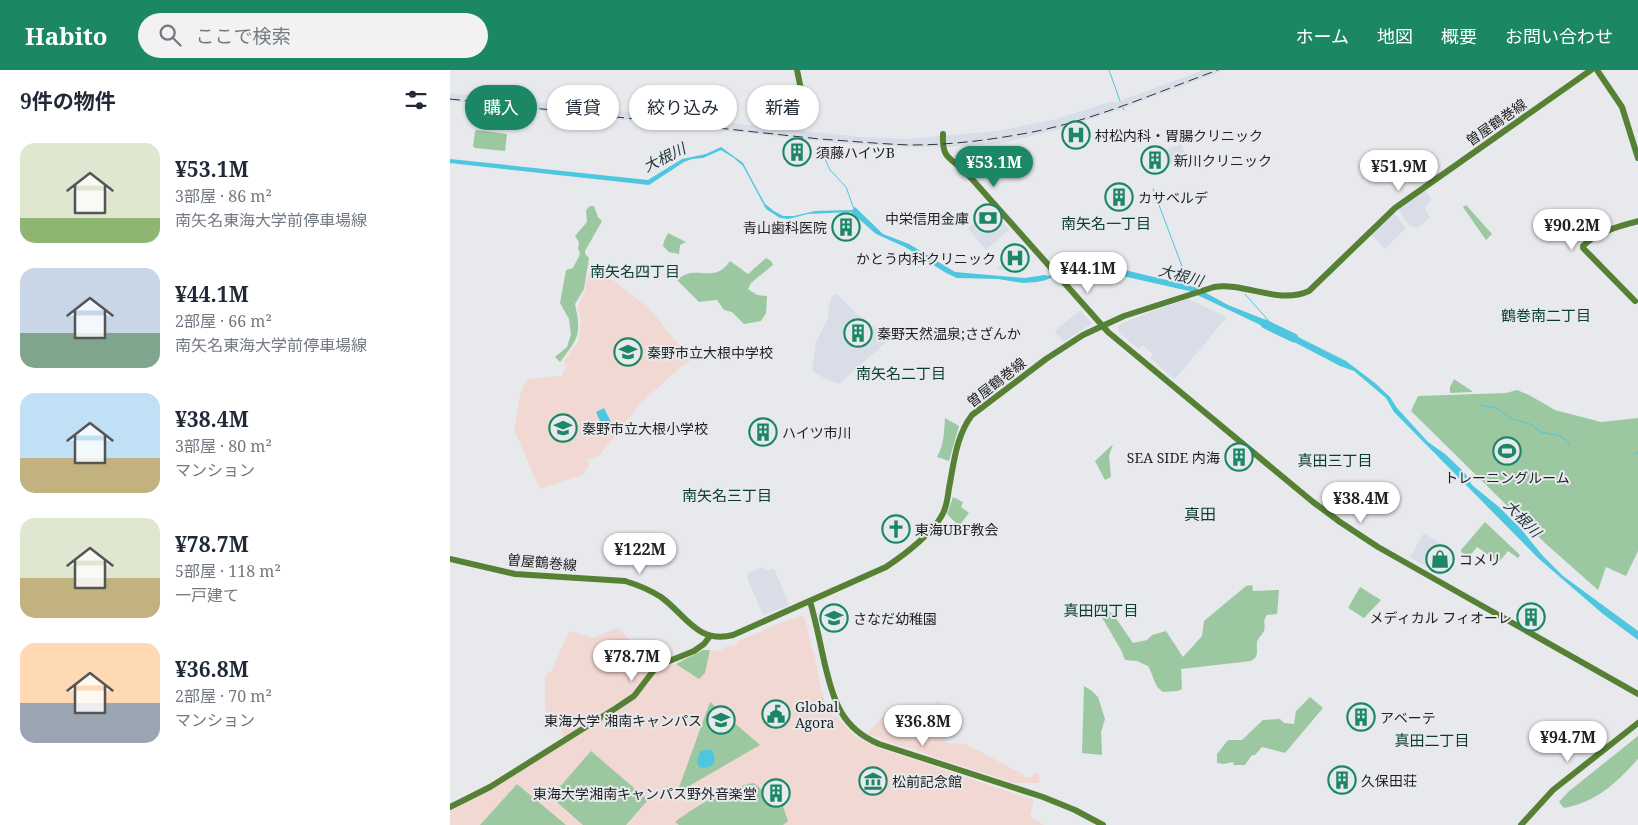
<!DOCTYPE html>
<html lang="ja">
<meta charset="utf-8">
<style>
body{margin:0;font-family:"Noto Serif","Noto Sans JP",serif;background:#f2f2f3;color:#1f2937;height:100vh;display:flex;flex-direction:column;font-size:19px;white-space:nowrap}
*{box-sizing:border-box;margin:0}
p{font-size:16px;color:#747a83}
.icon{flex:none;width:28px;height:28px;fill:none;stroke:currentColor;stroke-width:2;stroke-linecap:round;stroke-linejoin:round}
.map{position:relative;flex:1;overflow:hidden}
.sheet{display:flex;flex-direction:column;background:#fff;width:450px}
.sheet>*{flex:none}
.banner{position:absolute;left:15px;top:15px;width:475px;height:45px;display:flex;gap:10px}
.price{position:absolute;translate:-50% -42px;padding:0 11px;border-radius:18px;background:#fff;color:#222;font-size:16px;line-height:32px;filter:drop-shadow(0 1px 2px #0008)}
.price::after{content:'';position:absolute;left:50%;top:30px;width:15px;height:11px;margin-left:-8px;background:inherit;clip-path:polygon(0 0,100% 0,50% 100%)}
.price.active{background:#1b8765;color:#fff}
ul{padding:0;list-style:none}
li{display:flex;align-items:center;gap:15px;height:125px;padding:0 20px}
li span{display:grid;place-items:center;flex:none;width:140px;height:100px;border-radius:15px;color:#555}
li>.icon{margin-inline-start:auto}
span .icon{width:60px;height:60px;fill:#fffc;stroke-width:1}
li b{font-size:21px}
h2{display:flex;justify-content:space-between;align-items:center;height:60px;padding:0 20px;font-size:21px}
.chip{padding:0 18px;border-radius:22px;background:#fff;box-shadow:0 1px 4px #0004;font-size:18px;line-height:45px}
.chip.active{background:#1b8765;color:#fff}
header{display:flex;align-items:center;gap:30px;box-sizing:border-box;height:70px;padding:0 25px;background:#1b8765;color:#fff}
header strong{font-size:24px}
nav{display:flex;gap:28px;margin-inline-start:auto;font-size:18px}
.search{width:350px;height:45px;background:#f2f2f3;display:flex;align-items:center;gap:12px;box-sizing:border-box;padding:0 18px;border-radius:28px;color:#747a83;font-size:19px}
main{display:flex;flex:1;min-height:0}
.map>svg:first-child{display:block}
.built{fill:#d8dde8}
.education{fill:#f2d8d3}
.green{fill:#9cc8a1}
.water{fill:#4ec6df}
.lines{fill:none;stroke-linecap:round;stroke-linejoin:round}
.stream{stroke:#4ec6df;stroke-width:1}
.river{stroke:#4ec6df;stroke-width:9}
.secondary{stroke:#568034;stroke-width:6}
.rail{stroke:#323335;stroke-width:1;stroke-dasharray:10 5;stroke-linecap:butt}
.labels{text-anchor:middle;dominant-baseline:central;stroke-width:4;stroke-linejoin:round;paint-order:stroke}
.street-label{font-size:14px;fill:#1e1f20;stroke:#e7e9ed}
.poi-label{font-size:14px;fill:#1e1f20;stroke:#e7e9ed;text-anchor:start}
.water-label{font-size:15px;font-style:italic;fill:#1f3439;stroke:#e7e9ed}
.neighbourhood-label{font-size:15px;fill:#0b3d2c;stroke:#e7e9ed}
.quarter-label{font-size:16px;fill:#0b3d2c;stroke:#e7e9ed}
</style>
<header>
<strong>Habito</strong>
<div class="search"><svg class="icon" aria-label="search" viewBox="0 0 24 24"><circle cx="10" cy="10" r="6"/><path d="M15 15l6 6"/></svg>ここで検索</div>
<nav><a>ホーム</a><a>地図</a><a>概要</a><a>お問い合わせ</a></nav>
</header>
<main>
<section class="sheet">
<h2>9件の物件<svg class="icon" aria-label="filters" viewBox="0 0 24 24"><path d="M4 7h16M4 17h16"/><circle cx="9" cy="7" r="2"/><circle cx="15" cy="17" r="2"/></svg></h2>
<ul>
<li><span style="background:linear-gradient(#dfe7d0 75%,#8fb573 0)"><svg class="icon" aria-label="home" viewBox="0 0 24 24"><path d="M3 11l9-7 9 7M6 9v11h12V9"/></svg></span><div><b>¥53.1M</b><p>3部屋 · 86 m²</p><p>南矢名東海大学前停車場線</p></div></li>
<li><span style="background:linear-gradient(#c9d6e8 65%,#7fa58c 0)"><svg class="icon" aria-label="home" viewBox="0 0 24 24"><path d="M3 11l9-7 9 7M6 9v11h12V9"/></svg></span><div><b>¥44.1M</b><p>2部屋 · 66 m²</p><p>南矢名東海大学前停車場線</p></div></li>
<li><span style="background:linear-gradient(#bfe0f5 65%,#c2b280 0)"><svg class="icon" aria-label="home" viewBox="0 0 24 24"><path d="M3 11l9-7 9 7M6 9v11h12V9"/></svg></span><div><b>¥38.4M</b><p>3部屋 · 80 m²</p><p>マンション</p></div></li>
<li><span style="background:linear-gradient(#dfe7d0 60%,#c2b280 0)"><svg class="icon" aria-label="home" viewBox="0 0 24 24"><path d="M3 11l9-7 9 7M6 9v11h12V9"/></svg></span><div><b>¥78.7M</b><p>5部屋 · 118 m²</p><p>一戸建て</p></div></li>
<li><span style="background:linear-gradient(#ffd9b3 60%,#9aa5b1 0)"><svg class="icon" aria-label="home" viewBox="0 0 24 24"><path d="M3 11l9-7 9 7M6 9v11h12V9"/></svg></span><div><b>¥36.8M</b><p>2部屋 · 70 m²</p><p>マンション</p></div></li>
</ul>
</section>
<div class="map">
<svg width="1188" height="755" viewBox="0 0 1188 755">
<rect width="100%" height="100%" fill="#e7e9ed"/>
<path class="built" d="M 754,0 L 775,0 L 662,42 L 614,58 L 552,73 L 501,77 L 456,77 L 387,73 L 0,31 L 0,23 L 411,67 L 456,69 L 548,61 L 606,49 L 660,32 L 667,32 Z
M 731,74 L 736,87 L 735,89 L 700,102 L 695,87 Z
M 975,120 L 982,130 L 976,135 L 975,140 L 980,147 L 968,158 L 960,156 L 949,141 L 950,137 Z
M 541,139 L 559,160 L 536,180 L 518,158 Z
M 942,144 L 945,144 L 956,158 L 935,179 L 920,163 Z
M 573,176 L 578,182 L 560,201 L 546,199 Z
M 387,224 L 408,245 L 440,269 L 389,314 L 376,309 L 362,301 L 366,272 L 378,248 L 379,236 L 382,226 Z
M 738,229 L 777,247 L 726,308 L 724,309 L 700,288 L 703,284 L 692,275 L 689,279 L 668,262 L 669,255 L 697,243 Z
M 630,240 L 642,253 L 614,272 L 605,261 Z
M 974,463 L 1005,483 L 992,506 L 960,487 Z
M 313,497 L 316,501 L 324,498 L 339,535 L 313,545 L 297,508 L 299,503 Z"/>
<path class="education" d="M 140,201 L 154,203 L 199,238 L 241,290 L 226,301 L 189,335 L 149,386 L 137,390 L 139,396 L 132,405 L 90,419 L 64,360 L 70,326 L 75,312 L 79,309 L 110,306 L 113,304 L 113,301 L 117,298 L 114,291 L 129,270 L 131,252 L 128,240 L 129,234 L 135,221 L 137,209 Z
M 351,546 L 355,548 L 362,580 L 364,582 L 370,614 L 376,635 L 375,637 L 383,647 L 386,646 L 405,666 L 423,676 L 584,730 L 580,746 L 594,755 L 0,755 L 0,741 L 42,719 L 115,673 L 170,640 L 186,628 L 209,598 L 226,594 L 253,580 L 273,581 L 274,577 L 278,577 L 279,575 L 285,576 L 289,571 L 341,548 L 344,549 Z
M 168,558 L 191,581 L 207,580 L 214,582 L 213,590 L 205,593 L 181,624 L 113,668 L 110,652 L 95,640 L 95,606 L 102,600 L 119,561 L 143,568 Z
M 490,631 L 496,673 L 516,674 L 574,705 L 574,707 L 579,708 L 588,702 L 590,712 L 588,713 L 565,713 L 481,686 L 461,678 L 452,677 L 419,664 L 419,662 L 432,647 L 443,639 L 452,636 L 476,640 Z"/>
<path class="green" d="M 26,60 L 57,64 L 55,81 L 25,78 L 23,76 L 25,62 Z
M 1016,135 L 1042,164 L 1036,170 L 1013,137 Z
M 140,136 L 144,136 L 148,147 L 152,151 L 135,181 L 135,184 L 139,188 L 134,219 L 125,234 C 132,265 128,268 110,292 L 105,287 L 117,277 L 121,264 L 119,249 L 110,233 L 116,200 L 123,198 L 130,184 L 128,178 L 129,172 L 125,166 L 137,152 L 136,140 Z
M 218,163 L 236,172 L 230,175 L 229,184 L 219,182 L 213,176 L 214,171 Z
M 316,188 L 321,191 L 323,195 L 301,213 L 298,219 L 307,225 L 317,226 L 316,243 L 311,251 L 294,254 L 282,242 L 274,240 L 267,230 L 249,232 L 227,210 C 246,192 263,216 280,191 L 298,204 Z
M 1004,309 L 1022,321 L 1022,322 L 1000,323 L 1000,317 Z
M 1067,320 L 1079,325 L 1105,340 L 1151,352 L 1188,348 L 1188,481 L 1176,506 L 1156,497 L 1148,520 L 1096,474 L 961,341 L 968,326 L 1056,323 Z
M 495,348 L 509,356 L 499,391 L 487,387 C 494,374 494,363 495,348 Z
M 663,374 L 659,386 L 661,407 L 655,410 L 645,391 Z
M 503,427 L 513,432 L 511,437 L 519,443 L 509,456 L 497,444 Z
M 1035,452 L 1070,485 L 1068,488 L 1058,481 L 1049,492 L 1027,477 L 1019,487 L 1011,482 L 1011,480 Z
M 802,515 L 803,521 L 829,520 L 827,544 L 817,545 C 812,551 816,555 814,561 C 812,565 808,568 807,572 C 806,581 810,586 801,591 L 731,599 L 732,619 L 728,621 L 713,622 C 703,615 704,606 698,596 L 687,591 L 675,590 L 671,580 L 650,544 L 658,541 L 663,544 L 683,573 L 697,570 L 702,565 L 716,561 L 733,587 L 752,566 L 754,551 L 796,516 Z
M 910,517 L 931,530 L 914,548 L 898,538 Z
M 253,580 L 260,580 L 255,603 L 249,609 L 226,594 Z
M 634,616 L 642,621 L 648,627 L 655,649 L 651,662 L 652,685 L 632,683 Z
M 860,627 L 873,638 L 835,683 L 812,677 L 805,685 L 802,685 L 795,695 L 784,695 L 783,692 L 774,694 L 767,693 L 767,684 L 778,670 L 792,670 L 813,650 L 830,649 L 834,653 L 844,654 L 846,641 Z
M 260,632 L 310,675 L 227,723 Z
M 1188,666 L 1188,689 C 1166,713 1147,732 1114,738 L 1109,732 L 1118,722 Z
M 141,681 L 198,730 L 176,755 L 133,755 L 101,727 Z
M 304,713 C 314,720 319,733 332,733 L 338,751 L 333,755 L 229,755 L 225,752 C 244,737 280,716 304,713 Z
M 67,714 L 116,755 L 30,755 Z"/>
<path class="water" d="M 271,77 L 293,93 L 315,134 L 324,141 L 333,146 L 344,146 L 365,141 L 402,140 L 405,137 L 433,164 L 459,174 L 505,202 L 575,208 L 594,205 L 599,206 L 621,192 L 637,191 L 733,214 L 747,218 L 778,235 L 821,252 L 826,259 L 843,267 L 846,266 L 896,291 L 925,313 L 940,327 L 947,338 L 978,372 L 995,384 L 1015,403 L 1022,415 L 1049,437 L 1071,459 L 1093,486 L 1113,506 L 1188,561 L 1188,570 L 1153,544 L 1089,489 L 944,342 L 936,328 L 904,301 L 890,296 L 827,263 L 739,221 L 668,205 L 636,195 L 624,197 L 596,210 L 587,212 L 573,213 L 548,209 L 507,208 L 496,203 L 455,177 L 426,164 L 401,142 L 358,144 L 338,149 L 330,148 L 316,139 L 293,96 L 284,88 L 271,80 L 253,88 L 242,89 L 234,92 L 199,115 L 0,93 L 0,89 L 198,110 L 232,89 L 256,84 Z
M 154,338 L 162,354 L 153,358 L 146,342 Z
M 254,680 L 261,680 C 265,684 265,688 264,693 C 260,697 254,699 249,697 L 247,692 L 250,681 Z"/>
<g class="lines">
<path class="stream" d="M 659,0 L 670,31
M 673,38 L 674,40
M 369,76 L 380,100 L 396,117 L 404,139
M 703,119 L 736,207 L 742,212
M 795,224 L 818,250
M 1029,335 L 1046,338 L 1062,349 L 1080,354 L 1091,362 L 1110,366 L 1119,372 L 1120,375
M 1185,385 L 1188,382"/>
<path class="river" d="M 815,254 L 844,268"/>
<path class="secondary" d="M 347,0 L 355,39 L 355,48
M 1147,0 L 1172,37 L 1188,88
M 493,64 C 492,86 497,87 513,99 L 658,262 L 863,432 L 890,452 L 928,477 L 1188,624
M 1185,231 L 1133,178 L 1133,176 C 1148,161 1168,157 1188,151
M 0,489 L 65,504 L 175,511 C 188,515 200,520 211,527 C 236,545 247,574 283,565 L 436,497 C 454,485 486,461 494,441 C 497,434 498,426 499,418 C 504,393 506,366 522,345 L 596,289 L 633,265 L 674,246 L 764,217 C 795,212 828,235 859,221 L 945,138 L 1141,0
M 360,531 C 366,552 370,573 375,595 C 384,631 391,658 429,674 L 593,727 L 625,740 L 653,755
M 0,737 L 40,717 L 166,638 L 184,626 L 207,596 L 244,581 L 254,574 L 260,566
M 1071,755 L 1103,720 L 1188,653"/>
<path class="rail" d="M 0,29 L 370,69 C 400,71 430,74 461,75 C 496,75 532,71 566,65 C 636,54 702,24 768,0"/>
</g>
<defs>
<g id="hospital-ring" transform="scale(1.4375)"><circle r="9.5" fill="#e7e9ed" stroke="#1b8765" stroke-width="1.5"/><path d="M-5-5h3v3.5h4V-5h3V5h-3V1.5h-4V5h-3Z" fill="#1b8765"/></g>
<g id="building-ring" transform="scale(1.4375)"><circle r="9.5" fill="#e7e9ed" stroke="#1b8765" stroke-width="1.5"/><path d="M-4-6H4V6H1V3H-1V6H-4ZM-2.5-4.3h1.7v1.8h-1.7ZM.8-4.3h1.7v1.8H.8ZM-2.5-1h1.7V.8h-1.7ZM.8-1h1.7V.8H.8Z" fill="#1b8765"/></g>
<g id="bank-ring" transform="scale(1.4375)"><circle r="9.5" fill="#e7e9ed" stroke="#1b8765" stroke-width="1.5"/><path d="M-6-4H6V4H-6ZM0-2.3a2.3 2.3 0 1 0 0 4.6a2.3 2.3 0 1 0 0-4.6Z" fill="#1b8765"/></g>
<g id="school-ring" transform="scale(1.4375)"><circle r="9.5" fill="#e7e9ed" stroke="#1b8765" stroke-width="1.5"/><path d="M0-5L7-2L0 1L-7-2ZM-4 1L0 2.5L4 1V4Q0 6-4 4Z" fill="#1b8765"/></g>
<g id="stadium-ring" transform="scale(1.4375)"><circle r="9.5" fill="#e7e9ed" stroke="#1b8765" stroke-width="1.5"/><path d="M0-5a6.5 5 0 1 0 0 10a6.5 5 0 1 0 0-10ZM-3.5-1.8h7v3.6h-7Z" fill="#1b8765"/></g>
<g id="church-ring" transform="scale(1.4375)"><circle r="9.5" fill="#e7e9ed" stroke="#1b8765" stroke-width="1.5"/><path d="M-1.2-6h2.4v3.5h3.3v2.4h-3.3V6h-2.4V-.1h-3.3v-2.4h3.3Z" fill="#1b8765"/></g>
<g id="shop-ring" transform="scale(1.4375)"><circle r="9.5" fill="#e7e9ed" stroke="#1b8765" stroke-width="1.5"/><path d="M-5-2.5h2.3a2.7 3.5 0 0 1 5.4 0H5L5.5 6h-11ZM-1.5-2.5h3a1.5 2.3 0 0 0-3 0Z" fill="#1b8765"/></g>
<g id="civic-ring" transform="scale(1.4375)"><circle r="9.5" fill="#e7e9ed" stroke="#1b8765" stroke-width="1.5"/><path d="M-.6-6.5H3V-4.5H.6V-3L4-1V1h2V6H-6V1h2V-1L-.6-3ZM-1.2 2.5V6h2.4V2.5Z" fill="#1b8765"/></g>
<g id="university-ring" transform="scale(1.4375)"><circle r="9.5" fill="#e7e9ed" stroke="#1b8765" stroke-width="1.5"/><path d="M0-5L7-2L0 1L-7-2ZM-4 1L0 2.5L4 1V4Q0 6-4 4Z" fill="#1b8765"/></g>
<g id="museum-ring" transform="scale(1.4375)"><circle r="9.5" fill="#e7e9ed" stroke="#1b8765" stroke-width="1.5"/><path d="M0-6L6-3V-2H-6V-3ZM-5-1h2V3h-2ZM-1-1h2V3h-2ZM3-1h2V3H3ZM-6 4H6V6H-6Z" fill="#1b8765"/></g>
</defs>
<g fill-rule="evenodd">
<use href="#hospital-ring" x="626" y="65"/>
<use href="#building-ring" x="347" y="82"/>
<use href="#building-ring" x="705" y="90"/>
<use href="#building-ring" x="669" y="127"/>
<use href="#bank-ring" x="538" y="148"/>
<use href="#building-ring" x="396" y="157"/>
<use href="#hospital-ring" x="565" y="188"/>
<use href="#building-ring" x="408" y="263"/>
<use href="#school-ring" x="178" y="282"/>
<use href="#school-ring" x="113" y="358"/>
<use href="#building-ring" x="313" y="362"/>
<use href="#stadium-ring" x="1057" y="381"/>
<use href="#building-ring" x="789" y="387"/>
<use href="#church-ring" x="446" y="459"/>
<use href="#shop-ring" x="990" y="489"/>
<use href="#building-ring" x="1081" y="547"/>
<use href="#school-ring" x="384" y="548"/>
<use href="#civic-ring" x="326" y="644"/>
<use href="#building-ring" x="911" y="647"/>
<use href="#university-ring" x="271" y="650"/>
<use href="#building-ring" x="892" y="710"/>
<use href="#museum-ring" x="423" y="711"/>
<use href="#building-ring" x="326" y="723"/>
</g>
<g class="labels">
<g class="street-label">
<text transform="translate(1046 52) rotate(-35)">曽屋鶴巻線</text>
<text transform="translate(546 312) rotate(-38)">曽屋鶴巻線</text>
<text transform="translate(92 492) rotate(5)">曽屋鶴巻線</text>
</g>
<g class="poi-label">
<text x="645" y="65">村松内科・胃腸クリニック</text>
<text x="366" y="82">須藤ハイツB</text>
<text x="724" y="90">新川クリニック</text>
<text x="688" y="127">カサベルデ</text>
<text x="519" y="148" text-anchor="end">中栄信用金庫</text>
<text x="377" y="157" text-anchor="end">青山歯科医院</text>
<text x="546" y="188" text-anchor="end">かとう内科クリニック</text>
<text x="427" y="263">秦野天然温泉;さざんか</text>
<text x="197" y="282">秦野市立大根中学校</text>
<text x="132" y="358">秦野市立大根小学校</text>
<text x="332" y="362">ハイツ市川</text>
<text x="770" y="387" text-anchor="end">SEA SIDE 内海</text>
<text x="1057" y="407" text-anchor="middle">トレーニングルーム</text>
<text x="465" y="459">東海UBF教会</text>
<text x="1009" y="489">コメリ</text>
<text x="1062" y="547" text-anchor="end">メディカル フィオーレ</text>
<text x="403" y="548">さなだ幼稚園</text>
<text x="345" y="636">Global<tspan x="345" dy="16">Agora</tspan></text>
<text x="930" y="647">アベーテ</text>
<text x="252" y="650" text-anchor="end">東海大学 湘南キャンパス</text>
<text x="911" y="710">久保田荘</text>
<text x="442" y="711">松前記念館</text>
<text x="307" y="723" text-anchor="end">東海大学湘南キャンパス野外音楽堂</text>
</g>
<g class="water-label">
<text transform="translate(214 87) rotate(-26)">大根川</text>
<text transform="translate(731 205) rotate(15)">大根川</text>
<text transform="translate(1073 448) rotate(46)">大根川</text>
</g>
<g class="neighbourhood-label">
<text x="656" y="153">南矢名一丁目</text>
<text x="185" y="201">南矢名四丁目</text>
<text x="1096" y="245">鶴巻南二丁目</text>
<text x="451" y="303">南矢名二丁目</text>
<text x="885" y="390">真田三丁目</text>
<text x="277" y="425">南矢名三丁目</text>
<text x="651" y="540">真田四丁目</text>
<text x="982" y="670">真田二丁目</text>
</g>
<g class="quarter-label">
<text x="750" y="444">真田</text>
</g>
</g>
</svg>
<b class="price active" style="left:544px;top:118px">¥53.1M</b>
<b class="price" style="left:949px;top:122px">¥51.9M</b>
<b class="price" style="left:1122px;top:181px">¥90.2M</b>
<b class="price" style="left:638px;top:224px">¥44.1M</b>
<b class="price" style="left:911px;top:454px">¥38.4M</b>
<b class="price" style="left:190px;top:505px">¥122M</b>
<b class="price" style="left:182px;top:612px">¥78.7M</b>
<b class="price" style="left:473px;top:677px">¥36.8M</b>
<b class="price" style="left:1118px;top:693px">¥94.7M</b>
<div class="banner">
<a class="chip active">購入</a>
<a class="chip">賃貸</a>
<a class="chip">絞り込み</a>
<a class="chip">新着</a>
</div>
</div>
</main>
